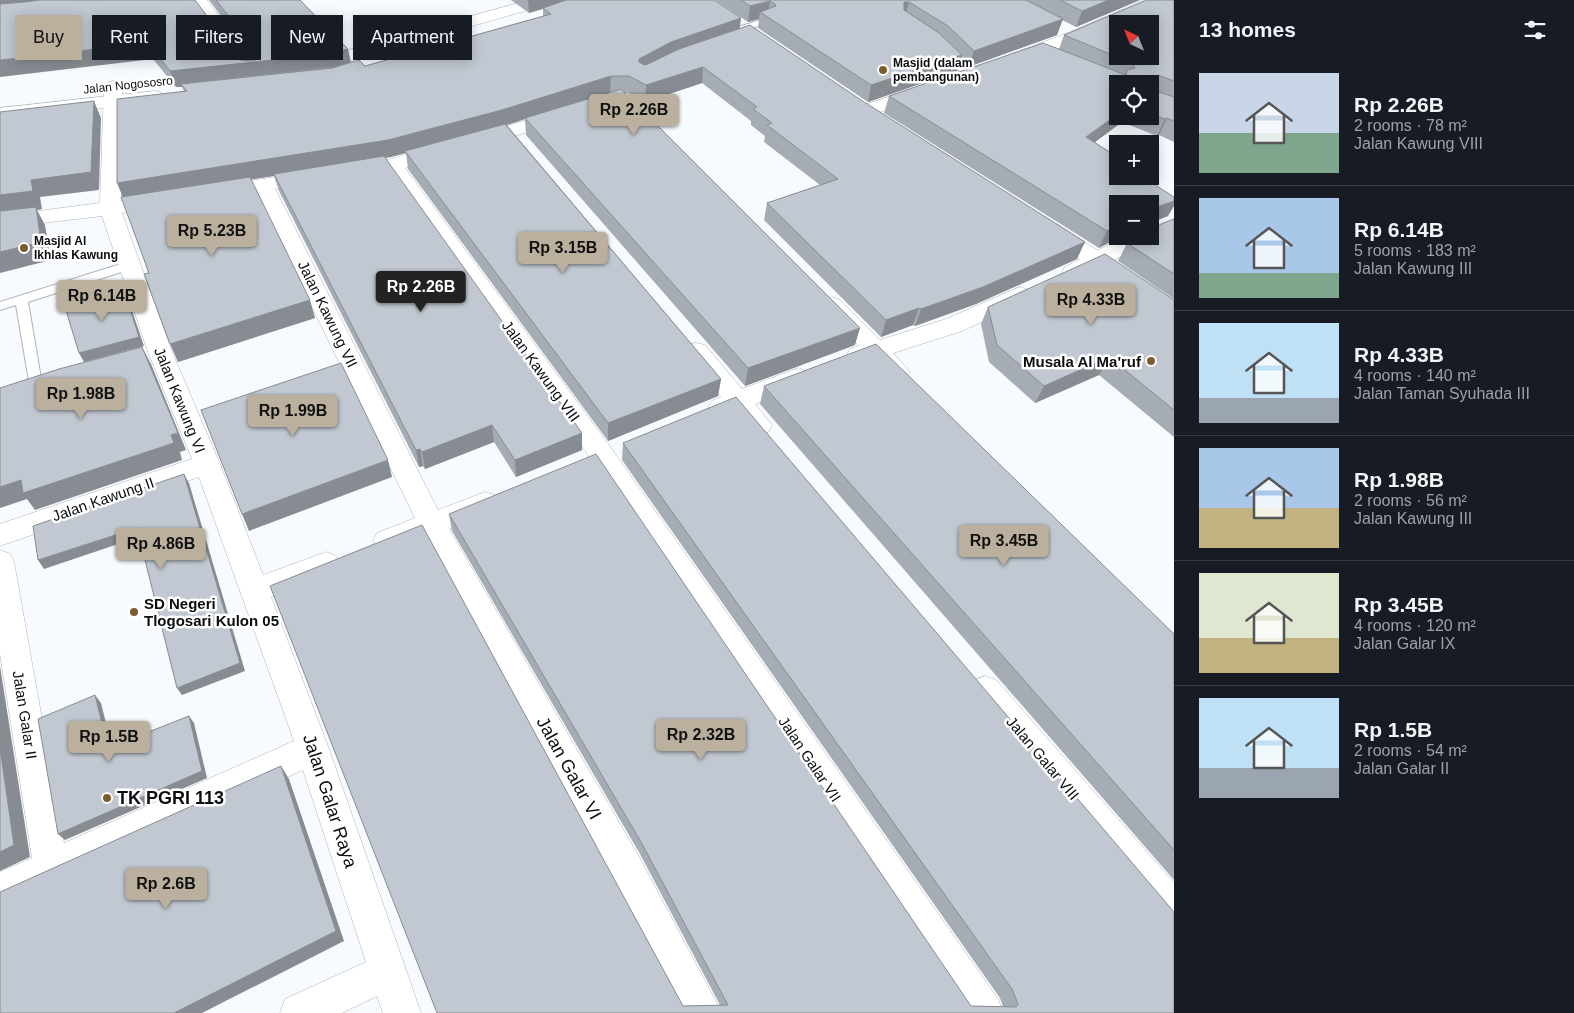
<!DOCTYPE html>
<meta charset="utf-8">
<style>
body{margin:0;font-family:Helvetica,sans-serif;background:#242831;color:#f1f3f6;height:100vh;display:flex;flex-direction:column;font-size:19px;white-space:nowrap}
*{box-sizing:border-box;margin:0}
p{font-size:16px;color:#9ea1a6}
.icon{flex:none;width:28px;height:28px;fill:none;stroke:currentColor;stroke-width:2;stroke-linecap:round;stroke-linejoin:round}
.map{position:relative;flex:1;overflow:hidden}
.details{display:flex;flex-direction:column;background:#171b24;width:400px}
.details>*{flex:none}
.banner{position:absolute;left:15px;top:15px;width:475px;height:45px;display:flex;gap:10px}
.needle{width:32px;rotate:317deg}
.tools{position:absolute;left:1109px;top:15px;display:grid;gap:10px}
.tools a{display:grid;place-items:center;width:50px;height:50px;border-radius:0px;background:#171b24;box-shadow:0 2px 12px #0003;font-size:25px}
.price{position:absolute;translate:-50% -42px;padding:0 11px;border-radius:5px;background:#bbb09d;color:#111;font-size:16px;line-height:32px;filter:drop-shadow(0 1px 2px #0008)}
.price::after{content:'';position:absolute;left:50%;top:30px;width:15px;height:11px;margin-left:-8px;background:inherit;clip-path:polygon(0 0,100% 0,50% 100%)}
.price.active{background:#222;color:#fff}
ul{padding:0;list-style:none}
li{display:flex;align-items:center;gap:15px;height:125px;padding:0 25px}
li+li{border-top:1px solid #363941}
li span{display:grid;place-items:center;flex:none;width:140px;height:100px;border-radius:0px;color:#555}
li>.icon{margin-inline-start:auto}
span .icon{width:60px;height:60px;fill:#fffc;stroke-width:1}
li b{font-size:21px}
h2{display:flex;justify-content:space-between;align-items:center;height:60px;padding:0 25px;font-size:21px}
.chip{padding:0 18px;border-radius:0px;background:#171b24;box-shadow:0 2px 12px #0003;font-size:18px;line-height:45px}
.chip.active{background:#bbb09d;color:#111}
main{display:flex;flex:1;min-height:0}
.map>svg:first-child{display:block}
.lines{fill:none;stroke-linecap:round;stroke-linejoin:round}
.service-casing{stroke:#adb4bd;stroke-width:2}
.minor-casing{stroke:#adb4bd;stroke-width:1}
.tertiary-casing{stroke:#adb4bd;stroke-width:1}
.service{fill:#fff;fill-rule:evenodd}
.minor{fill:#fff;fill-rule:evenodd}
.tertiary{fill:#fff;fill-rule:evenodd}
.wall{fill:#a6acb4;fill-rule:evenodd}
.shaded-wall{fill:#878c92}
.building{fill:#c1c8d1;stroke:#878c92;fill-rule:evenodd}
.poi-dot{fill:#7a5d31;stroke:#fff;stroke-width:2}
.labels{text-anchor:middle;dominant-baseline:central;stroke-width:5;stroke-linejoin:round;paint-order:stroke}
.far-poi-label{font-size:12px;font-weight:bold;fill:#0b0d10;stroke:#fff;text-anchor:start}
.far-street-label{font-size:12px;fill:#0b0d10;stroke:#fff}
.street-label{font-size:15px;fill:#0b0d10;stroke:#fff}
.poi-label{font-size:15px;font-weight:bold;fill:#0b0d10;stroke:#fff;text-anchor:end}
.near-street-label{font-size:18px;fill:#0b0d10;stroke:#fff}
.near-poi-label{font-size:18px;font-weight:bold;fill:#0b0d10;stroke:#fff;text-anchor:start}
</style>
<main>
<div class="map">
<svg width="1174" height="1013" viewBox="0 0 1174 1013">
<rect width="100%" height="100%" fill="#f7fafe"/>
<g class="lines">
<g class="service-casing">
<path id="service" d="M 767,18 L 772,21 L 770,23 L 743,30 L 738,27 Z
M 945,49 L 948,50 L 972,73 L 972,77 L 966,77 L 942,54 L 940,52 Z
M 130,261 L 134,262 L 136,265 L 134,268 L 28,302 L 42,384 L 40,387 L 30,387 L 16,305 L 0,310 L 0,302 Z"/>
</g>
<g class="minor-casing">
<path id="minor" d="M 191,0 L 207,0 L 261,71 L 258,75 L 252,76 L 246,75 Z
M 1145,0 L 1167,0 L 1165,3 L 1082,40 L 1021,63 L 1015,64 L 1009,63 L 1006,59 L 1009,55 L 1070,32 Z
M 113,81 L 119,83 L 122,87 L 121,201 L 162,196 L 169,198 L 172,202 L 169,206 L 122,213 L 172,352 L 220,464 L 263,575 L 326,552 L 336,556 L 340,564 L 336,572 L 271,597 L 329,749 L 421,1013 L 383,1013 L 377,996 L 342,1013 L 280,1013 L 285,999 L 366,962 L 303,770 L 0,908 L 0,872 L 32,858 L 0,654 L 0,550 L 10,554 L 14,562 L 64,843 L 294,741 L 199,477 L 0,546 L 0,524 L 192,459 L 148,352 L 102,216 L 0,228 L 0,216 L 100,203 L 104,87 L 107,83 Z
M 922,86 L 929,88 L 931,92 L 929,96 L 865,117 L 858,115 L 856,111 L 858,107 Z
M 562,110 L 569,112 L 571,116 L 569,120 L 405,168 L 611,448 L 998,999 L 1003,1013 L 961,1013 L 593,462 L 388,172 L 353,177 L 346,175 L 343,171 L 346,167 L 391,159 Z
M 313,171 L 320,173 L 323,177 L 320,181 L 275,189 L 438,510 L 485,492 L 495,495 L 499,503 L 495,511 L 449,529 L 638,855 L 722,1013 L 682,1013 L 612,881 L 425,538 L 387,552 L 377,549 L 373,541 L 377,533 L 415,518 L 256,192 L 217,198 L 210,196 L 207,192 L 210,188 L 217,186 Z
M 1150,231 L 1154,236 L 1151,241 L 1081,277 L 1073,279 L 1065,277 L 1062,272 L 1065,267 L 1126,236 L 1150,236 Z
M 1020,287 L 1028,290 L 1031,295 L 1028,300 L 962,331 L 893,353 L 910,372 L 907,378 C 888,383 883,372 871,360 L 859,363 L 850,361 L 847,355 L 850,349 L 859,346 L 820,305 L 824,300 L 832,297 L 840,300 L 880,340 L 946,319 Z
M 696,343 L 705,345 L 742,389 L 798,368 L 807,371 L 810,377 L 807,383 L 755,404 L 772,425 L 768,432 C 749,438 745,425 734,412 L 721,416 L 712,413 L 708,407 L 712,401 L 721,397 L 684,351 L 687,345 Z
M 985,676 L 996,680 L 1174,883 L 1174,929 L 1161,924 L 974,700 L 969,690 L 974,680 Z"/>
</g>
<g class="tertiary-casing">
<path id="tertiary" d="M 529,0 L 555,0 L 553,3 L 321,69 L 315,70 L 309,69 L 306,65 L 309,61 Z
M 155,91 L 162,93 L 164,97 L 162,101 L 0,120 L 0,108 Z
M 1049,222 L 1057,224 L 1174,301 L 1174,320 L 1166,317 L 1041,234 L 1038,229 L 1041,224 Z"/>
</g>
<use href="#service" class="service"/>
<use href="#minor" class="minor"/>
<use href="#tertiary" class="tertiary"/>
</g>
<path class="wall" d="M 0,0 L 240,60 L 254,61 L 255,60 L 209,0 L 300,0 L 348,49 L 351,62 L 365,66 L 543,16 L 543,9 L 529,13 L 511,0 L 714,0 L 739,29 L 1077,259 L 976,304 L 915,326 L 913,325 L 881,337 L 764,220 L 767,203 L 820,185 L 764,142 L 765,136 L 751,125 L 751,121 L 702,83 L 645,102 L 628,93 L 625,93 L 855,345 L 745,386 L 526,135 L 525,119 L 507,125 L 721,379 L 718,396 L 608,441 L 408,169 L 406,153 L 385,158 L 582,450 L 516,477 L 494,442 L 425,469 L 423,466 L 419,467 L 279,191 L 274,176 L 251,179 L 315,318 L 178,362 L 123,197 L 184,91 L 182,87 L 176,87 L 153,59 Z
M 715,0 L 1140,0 L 1076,27 L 1062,20 L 1057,35 L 968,67 L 961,59 L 957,71 L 868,102 L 758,28 L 759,19 L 748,22 Z
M 1174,0 L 1174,142 L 1159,135 L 1157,136 L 1122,122 L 1095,142 L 1114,155 L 1112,158 L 1168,216 L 1155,221 L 1151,230 L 1174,219 L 1174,299 L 1118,261 L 1127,243 L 1150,236 L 1150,204 L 1118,204 L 1118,236 L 1099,248 L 884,113 L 889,96 L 1059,49 L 1064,35 ZM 1150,84 L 1150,116 L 1118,116 Z
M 1174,300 L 1174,437 L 1099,375 L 1035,403 L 989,362 L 981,324 L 988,307 Z
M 764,386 L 1174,634 L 1174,880 L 760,404 Z
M 623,443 L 1174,1013 L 683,1006 L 720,1005 L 640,854 L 452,531 L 449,514 L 971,1006 L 1003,1007 L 1000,998 L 622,460 Z"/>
<path class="shaded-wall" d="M 0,0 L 47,0 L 0,6 Z
M 528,0 L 570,0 L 529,13 Z
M 1109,0 L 1140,0 L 1076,27 L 1082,11 Z
M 770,1 L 768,16 L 760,12 L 759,19 L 748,22 L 750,6 Z
M 904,2 L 909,2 L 905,17 L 900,18 Z
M 741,18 L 739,34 L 638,75 L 639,59 L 671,42 Z
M 1063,19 L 1057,35 L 968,67 L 974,51 Z
M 148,43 L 153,59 L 0,77 L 0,60 Z
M 348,49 L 351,65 L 181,84 L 182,87 L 176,87 L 170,71 Z
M 962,55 L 957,71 L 868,102 L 871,85 Z
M 703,67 L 702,83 L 645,102 L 646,85 Z
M 611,76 L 610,92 L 525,118 L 525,119 L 503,126 L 405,151 L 406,153 L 391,157 L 124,200 L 117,183 Z
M 94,101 L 101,118 L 99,190 L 40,197 L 42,209 L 37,210 L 45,225 L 51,260 L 0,273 L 0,195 L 31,180 Z
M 1118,114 L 1118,116 L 1125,116 L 1122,122 L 1079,154 L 1086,137 Z
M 1167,118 L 1159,135 L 1157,136 L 1165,119 Z
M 1174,201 L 1174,206 L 1168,216 L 1155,221 L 1157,217 L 1157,207 Z
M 1118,226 L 1118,236 L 1122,236 L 1099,248 L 1107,231 Z
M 1085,242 L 1077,259 L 976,304 L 915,326 L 921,309 Z
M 124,290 L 128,299 L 144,346 L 84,362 L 79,353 Z
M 310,300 L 315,318 L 178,362 L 170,344 Z
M 919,308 L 913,325 L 881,337 L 886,320 Z
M 860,328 L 855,345 L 745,386 L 748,368 Z
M 142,347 L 151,364 L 186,450 L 180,452 L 182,460 L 35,510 L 27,499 L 0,508 L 0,487 L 21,480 Z
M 1109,357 L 1099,375 L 1035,403 L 1044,386 Z
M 721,379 L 718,396 L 608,441 L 608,423 Z
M 492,425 L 494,442 L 425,469 L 422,452 Z
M 582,433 L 582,450 L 516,477 L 515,460 Z
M 420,449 L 423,466 L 419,467 L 416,450 Z
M 388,460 L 392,477 L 249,531 L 242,514 Z
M 184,474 L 189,483 L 245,671 L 182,695 L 177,688 Z
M 137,528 L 142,536 L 44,569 L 38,560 Z
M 0,666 L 30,857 L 0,871 Z
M 95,695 L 101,703 L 114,755 L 108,748 Z
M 189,716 L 194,723 L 207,778 L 65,840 L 58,834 Z
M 281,766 L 289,779 L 344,941 L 202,1013 L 174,1013 Z"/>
<path class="building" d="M 39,0 L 195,0 L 240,60 L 254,61 L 259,55 L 216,0 L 300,0 L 348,49 L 330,54 L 170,71 L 148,43 L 0,60 L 0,4 L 25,2 Z
M 566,0 L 714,0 L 741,18 L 671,42 L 639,59 L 639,62 L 644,65 L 648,64 L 679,49 L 750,25 L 861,100 L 1085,242 L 983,287 L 921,309 L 919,308 L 886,320 L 767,203 L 838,179 L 767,125 L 772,123 L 753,109 L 757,107 L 703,67 L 646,85 L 629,76 L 611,76 L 502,110 L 388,140 L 117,183 L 117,99 L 187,91 L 181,84 L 332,68 L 359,60 L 365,66 L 551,14 L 543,8 Z
M 741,0 L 1026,0 L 1063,19 L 974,51 L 948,26 L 909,2 L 904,2 L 904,10 L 939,33 L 962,55 L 871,85 L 760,12 L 776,6 L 775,4 L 770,1 L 750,6 Z
M 1060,0 L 1109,0 L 1082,11 Z
M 1147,0 L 1174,0 L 1174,81 L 1158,75 L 1156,77 L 1156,91 L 1174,97 L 1174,121 L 1167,118 L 1165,119 L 1150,114 L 1150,84 L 1118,84 L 1118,114 L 1086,137 L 1114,155 L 1110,157 L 1118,162 L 1118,176 L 1141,176 L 1174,197 L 1174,201 L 1157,207 L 1157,217 L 1150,217 L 1150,204 L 1118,204 L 1118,226 L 1107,231 L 889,96 L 1043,43 L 1126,75 L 1127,70 L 1135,68 L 1132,63 L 1064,35 ZM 1118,24 L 1150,24 L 1150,56 L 1118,56 Z
M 621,89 L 860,328 L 748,368 L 525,118 Z
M 94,101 L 91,172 L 31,180 L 33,191 L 0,195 L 0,112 Z
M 505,124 L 721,379 L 608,423 L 405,151 Z
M 384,156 L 582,433 L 515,460 L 492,425 L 422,452 L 420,449 L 416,450 L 274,174 Z
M 250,177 L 310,300 L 170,344 L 144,274 L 149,273 L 121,197 Z
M 36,207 L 41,242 L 0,252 L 0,211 Z
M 1174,219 L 1174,274 L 1127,243 L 1139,236 L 1150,236 L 1150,230 L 1163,223 Z
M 1105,254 L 1174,300 L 1174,410 L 1109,357 L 1044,386 L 997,345 L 988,307 Z
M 124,290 L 139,337 L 79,353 L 65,307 Z
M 876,344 L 1174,634 L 1174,850 L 764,386 Z
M 142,347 L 178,433 L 171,435 L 174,443 L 23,493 L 21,480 L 0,487 L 0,388 L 59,369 Z
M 341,363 L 388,460 L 242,514 L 201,410 Z
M 736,397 L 1174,912 L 1174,1013 L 437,1013 L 270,586 L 422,525 L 683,1006 L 728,1005 L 641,842 L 449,514 L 596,454 L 971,1006 L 1016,1007 L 1018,1004 L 1012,989 L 623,443 Z
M 184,474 L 240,663 L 177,688 L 137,528 L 38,560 L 33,526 Z
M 95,695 L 108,748 L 189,716 L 202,771 L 58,834 L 38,719 Z
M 0,748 L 14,845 L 0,852 Z
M 281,766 L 336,931 L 174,1013 L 0,1013 L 0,892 Z"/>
<g class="poi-dot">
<circle cx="883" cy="70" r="5"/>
<circle cx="24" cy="248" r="5"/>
<circle cx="1151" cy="361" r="5"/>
<circle cx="134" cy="612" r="5"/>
<circle cx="107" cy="798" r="5"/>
</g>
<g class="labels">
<g class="far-poi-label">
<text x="893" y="63">Masjid (dalam<tspan x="893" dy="14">pembangunan)</tspan></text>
<text x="34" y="241">Masjid Al<tspan x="34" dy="14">Ikhlas Kawung</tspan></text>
</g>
<g class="far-street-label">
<text transform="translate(128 85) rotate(-6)">Jalan Nogososro</text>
</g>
<g class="street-label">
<text transform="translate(328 314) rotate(64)">Jalan Kawung VII</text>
<text transform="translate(541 371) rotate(54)">Jalan Kawung VIII</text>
<text transform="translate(180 400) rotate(68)">Jalan Kawung VI</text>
<text transform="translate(103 499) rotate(-19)">Jalan Kawung II</text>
<text transform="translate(25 715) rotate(81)">Jalan Galar II</text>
<text transform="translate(1043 758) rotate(50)">Jalan Galar VIII</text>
<text transform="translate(810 759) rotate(56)">Jalan Galar VII</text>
</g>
<g class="poi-label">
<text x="1141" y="361">Musala Al Ma'ruf</text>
<text x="144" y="603" text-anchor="start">SD Negeri<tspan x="144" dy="17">Tlogosari Kulon 05</tspan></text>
</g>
<g class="near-street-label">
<text transform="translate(569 768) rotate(61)">Jalan Galar VI</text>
<text transform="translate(330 801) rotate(72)">Jalan Galar Raya</text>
</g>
<g class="near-poi-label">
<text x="117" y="798">TK PGRI 113</text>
</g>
</g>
</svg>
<div class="tools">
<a><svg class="needle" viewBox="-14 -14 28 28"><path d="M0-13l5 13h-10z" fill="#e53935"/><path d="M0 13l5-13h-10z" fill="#9ea1a6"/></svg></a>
<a><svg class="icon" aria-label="locate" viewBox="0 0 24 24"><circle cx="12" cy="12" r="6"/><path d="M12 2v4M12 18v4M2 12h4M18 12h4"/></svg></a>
<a>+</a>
<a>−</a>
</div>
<b class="price" style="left:634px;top:136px">Rp 2.26B</b>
<b class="price" style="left:212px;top:257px">Rp 5.23B</b>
<b class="price" style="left:563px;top:274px">Rp 3.15B</b>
<b class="price active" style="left:421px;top:313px">Rp 2.26B</b>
<b class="price" style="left:102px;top:322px">Rp 6.14B</b>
<b class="price" style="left:1091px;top:326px">Rp 4.33B</b>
<b class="price" style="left:81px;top:420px">Rp 1.98B</b>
<b class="price" style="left:293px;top:437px">Rp 1.99B</b>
<b class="price" style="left:1004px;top:567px">Rp 3.45B</b>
<b class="price" style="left:161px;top:570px">Rp 4.86B</b>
<b class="price" style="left:701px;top:761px">Rp 2.32B</b>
<b class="price" style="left:109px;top:763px">Rp 1.5B</b>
<b class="price" style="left:166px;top:910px">Rp 2.6B</b>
<div class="banner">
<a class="chip active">Buy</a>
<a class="chip">Rent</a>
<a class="chip">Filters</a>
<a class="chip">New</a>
<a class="chip">Apartment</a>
</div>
</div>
<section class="details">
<h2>13 homes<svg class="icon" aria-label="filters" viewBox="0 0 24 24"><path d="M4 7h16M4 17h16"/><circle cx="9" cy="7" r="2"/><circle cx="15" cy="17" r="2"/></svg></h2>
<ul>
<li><span style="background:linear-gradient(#c9d6e8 60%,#7fa58c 0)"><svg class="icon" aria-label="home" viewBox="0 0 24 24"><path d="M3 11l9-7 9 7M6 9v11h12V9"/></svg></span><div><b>Rp 2.26B</b><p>2 rooms · 78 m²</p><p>Jalan Kawung VIII</p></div></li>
<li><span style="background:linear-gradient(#a9c7e8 75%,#7fa58c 0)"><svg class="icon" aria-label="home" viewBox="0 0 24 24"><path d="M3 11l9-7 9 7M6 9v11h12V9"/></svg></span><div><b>Rp 6.14B</b><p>5 rooms · 183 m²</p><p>Jalan Kawung III</p></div></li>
<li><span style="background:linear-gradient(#bfe0f5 75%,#9aa5b1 0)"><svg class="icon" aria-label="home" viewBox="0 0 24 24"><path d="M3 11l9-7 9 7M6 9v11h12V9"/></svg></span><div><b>Rp 4.33B</b><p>4 rooms · 140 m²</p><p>Jalan Taman Syuhada III</p></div></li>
<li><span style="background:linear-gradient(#a9c7e8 60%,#c2b280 0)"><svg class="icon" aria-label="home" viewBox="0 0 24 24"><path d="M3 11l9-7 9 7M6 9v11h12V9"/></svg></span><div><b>Rp 1.98B</b><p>2 rooms · 56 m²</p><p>Jalan Kawung III</p></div></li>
<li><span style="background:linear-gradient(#dfe7d0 65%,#c2b280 0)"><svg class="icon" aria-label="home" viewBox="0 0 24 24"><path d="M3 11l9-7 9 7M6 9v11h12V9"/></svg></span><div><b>Rp 3.45B</b><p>4 rooms · 120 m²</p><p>Jalan Galar IX</p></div></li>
<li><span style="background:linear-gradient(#bfe0f5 70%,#9aa5b1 0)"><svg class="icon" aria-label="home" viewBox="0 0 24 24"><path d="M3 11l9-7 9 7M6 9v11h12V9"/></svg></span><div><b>Rp 1.5B</b><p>2 rooms · 54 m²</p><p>Jalan Galar II</p></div></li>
</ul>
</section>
</main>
